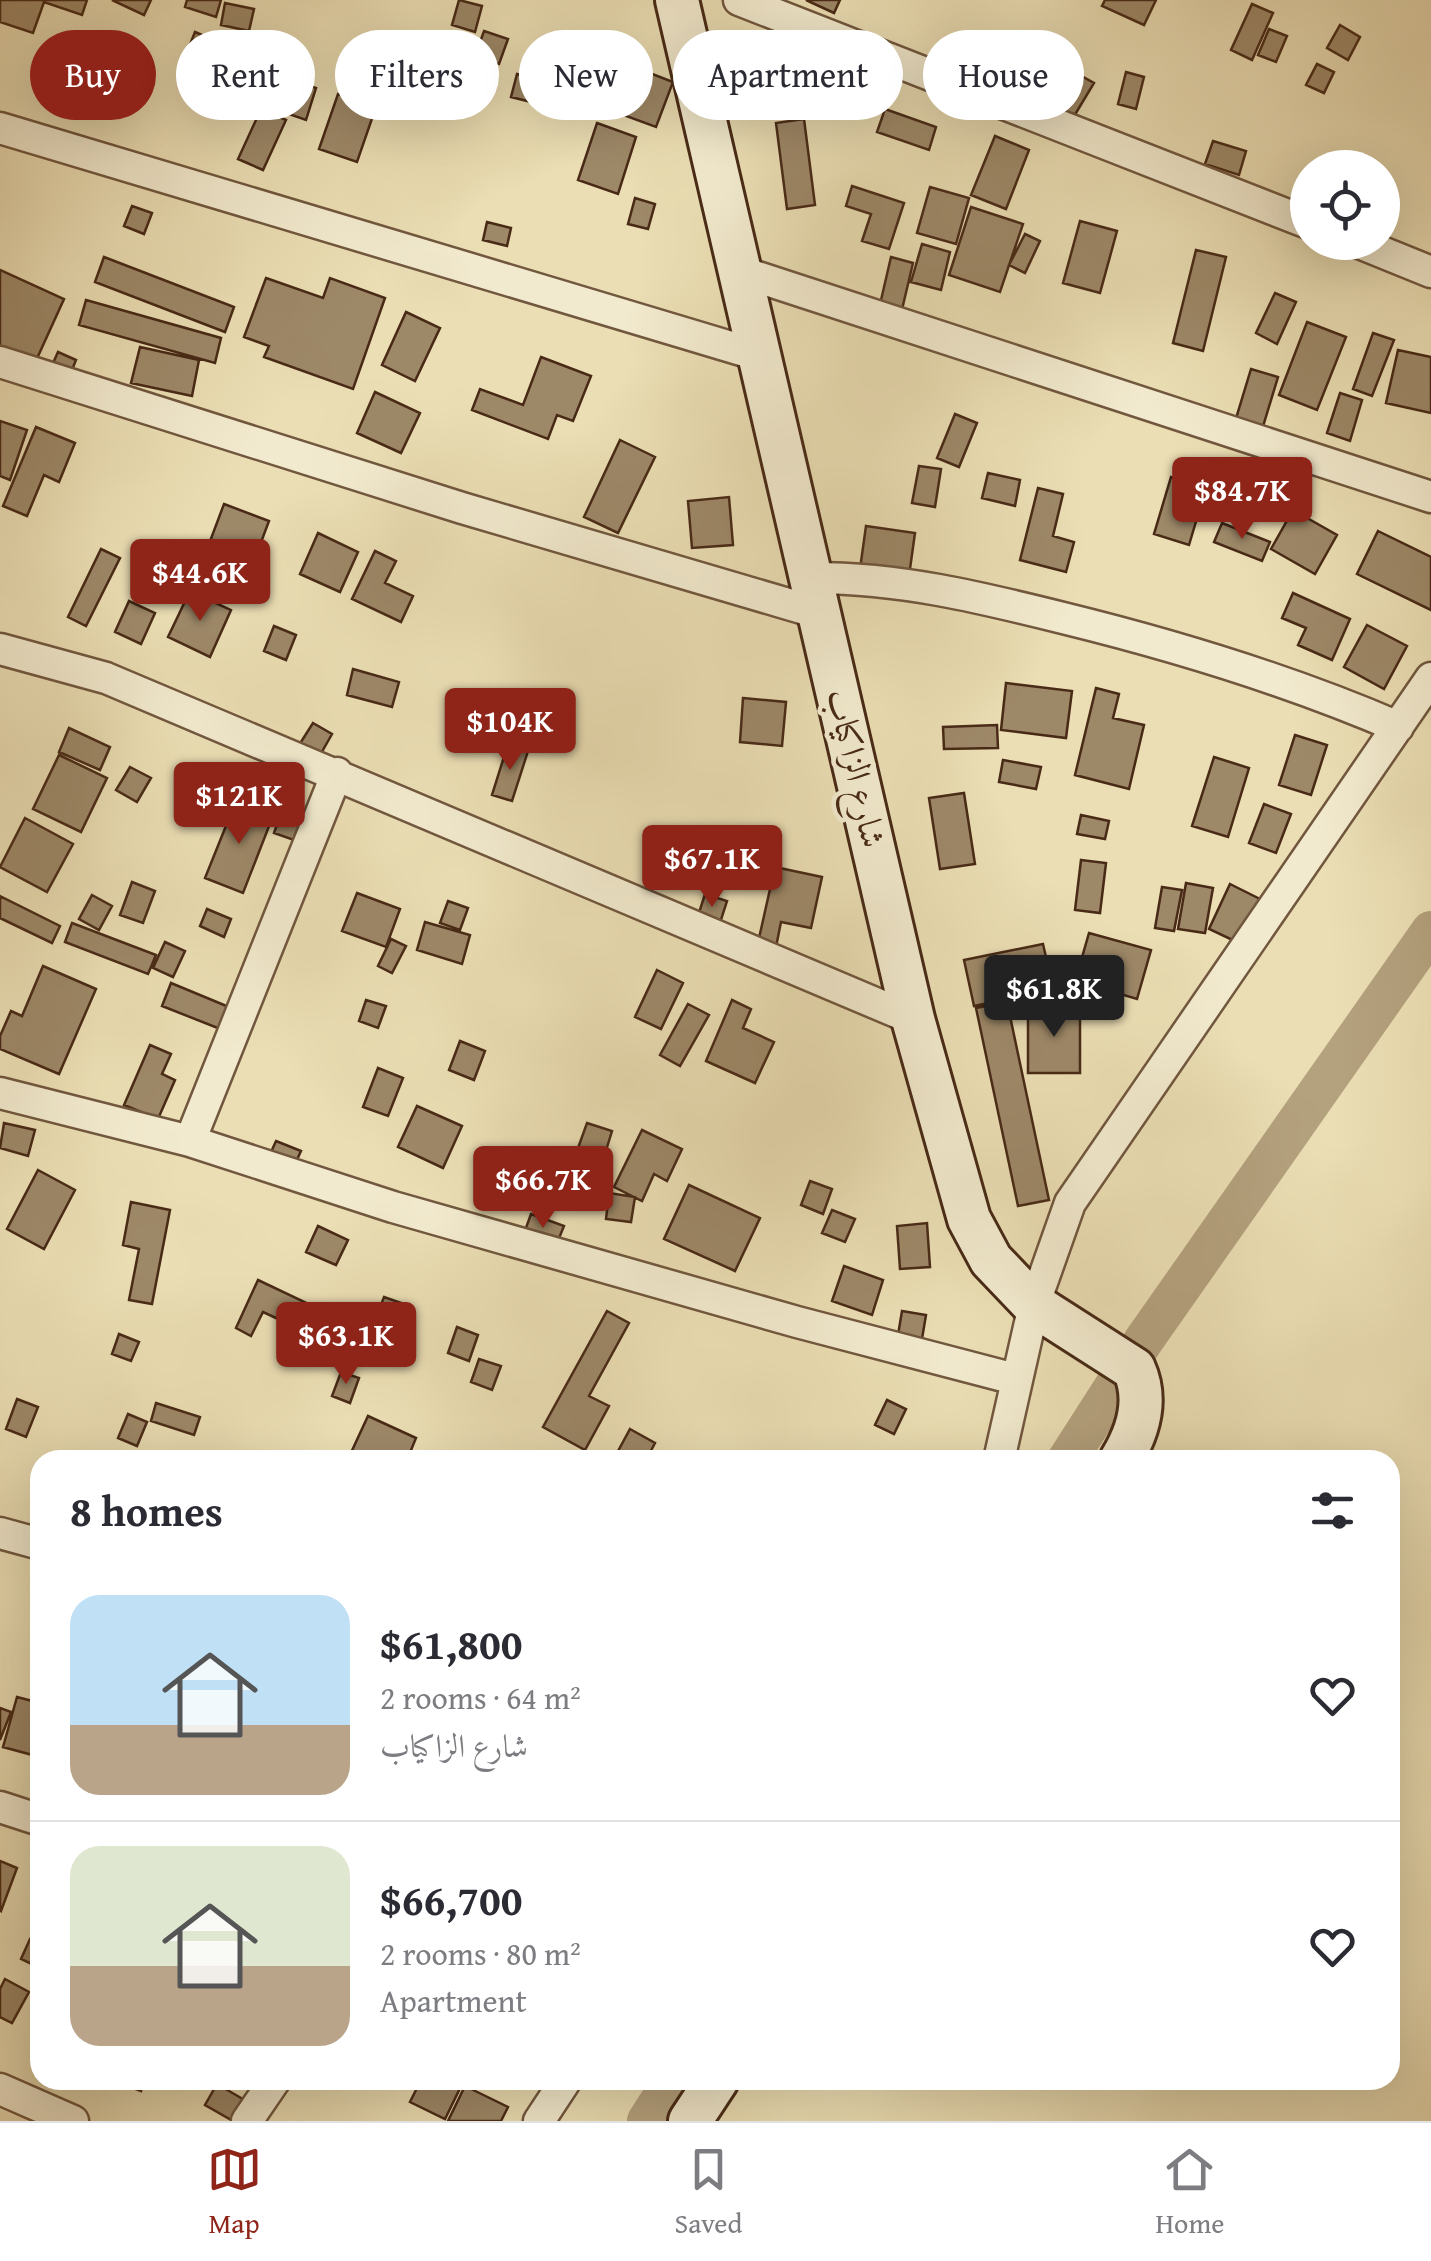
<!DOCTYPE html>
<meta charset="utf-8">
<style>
body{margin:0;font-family:"Gentium Book Plus",Amiri,serif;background:#f7f7f7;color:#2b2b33;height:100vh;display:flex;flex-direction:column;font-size:38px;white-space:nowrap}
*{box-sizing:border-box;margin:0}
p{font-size:32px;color:#7c7c81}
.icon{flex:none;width:55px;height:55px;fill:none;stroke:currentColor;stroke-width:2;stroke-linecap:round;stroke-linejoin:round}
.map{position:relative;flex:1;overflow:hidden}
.details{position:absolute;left:30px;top:1450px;width:1370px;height:640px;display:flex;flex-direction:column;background:#fff;border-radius:30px;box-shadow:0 10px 40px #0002}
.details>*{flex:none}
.hud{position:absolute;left:30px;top:30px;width:1372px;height:90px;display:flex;gap:20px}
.fabs{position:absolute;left:1290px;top:150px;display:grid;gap:20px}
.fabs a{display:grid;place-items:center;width:110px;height:110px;border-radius:50%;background:#fff;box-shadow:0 10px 40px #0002;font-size:50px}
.price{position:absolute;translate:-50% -85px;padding:0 22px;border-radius:10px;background:#8f2418;color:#fff;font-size:32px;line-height:65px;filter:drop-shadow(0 2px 5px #0008)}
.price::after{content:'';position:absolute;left:50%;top:60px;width:30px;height:22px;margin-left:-15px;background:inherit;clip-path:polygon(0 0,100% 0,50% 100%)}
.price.current{background:#222;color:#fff}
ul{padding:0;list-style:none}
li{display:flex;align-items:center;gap:30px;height:250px;padding:0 40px}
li+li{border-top:2px solid #e1e1e2}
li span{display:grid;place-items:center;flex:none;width:280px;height:200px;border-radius:30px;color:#555}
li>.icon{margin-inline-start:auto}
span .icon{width:120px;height:120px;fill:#fffc;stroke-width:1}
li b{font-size:42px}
h2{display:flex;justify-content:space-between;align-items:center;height:120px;padding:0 40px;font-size:42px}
.chip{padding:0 35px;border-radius:45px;background:#fff;box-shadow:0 10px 40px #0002;font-size:35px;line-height:90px}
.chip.current{background:#8f2418;color:#fff}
.dock{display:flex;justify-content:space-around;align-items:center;height:140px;border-top:2px solid #e1e1e2;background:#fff;font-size:28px;color:#7c7c81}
.dock a{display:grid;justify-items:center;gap:5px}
.dock .current{color:#8f2418}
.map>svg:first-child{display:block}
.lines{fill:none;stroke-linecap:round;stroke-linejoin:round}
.canal{stroke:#b4a17e;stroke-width:40}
.building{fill:#9d8868;stroke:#482a16;stroke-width:2.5}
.street-casing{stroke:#71573e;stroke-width:35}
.secondary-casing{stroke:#482a16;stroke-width:48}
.street{stroke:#f2eace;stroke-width:30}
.secondary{stroke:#f2eace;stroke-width:42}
.labels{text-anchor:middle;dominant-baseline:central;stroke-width:9;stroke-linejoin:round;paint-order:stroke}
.street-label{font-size:35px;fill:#482a16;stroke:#f2eace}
</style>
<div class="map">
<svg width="1431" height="2121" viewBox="0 0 1431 2121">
<rect width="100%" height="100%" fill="#ebdeb4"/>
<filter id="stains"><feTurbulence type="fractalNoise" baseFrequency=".002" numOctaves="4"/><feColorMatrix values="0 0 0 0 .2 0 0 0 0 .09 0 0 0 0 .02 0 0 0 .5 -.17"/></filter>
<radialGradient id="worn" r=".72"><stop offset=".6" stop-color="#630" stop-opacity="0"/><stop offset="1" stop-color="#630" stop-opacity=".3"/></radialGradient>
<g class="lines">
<path class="canal" d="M 1067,1460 L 1144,1340 L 1431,931
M 647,2121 L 673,2080"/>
</g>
<path class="building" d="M 0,0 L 87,0 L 82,15 L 44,2 L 33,33 L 0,22 Z
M 112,0 L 151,0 L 144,15 Z
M 187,0 L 221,0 L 216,17 L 185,7 Z
M 459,0 L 482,6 L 475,32 L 452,25 Z
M 806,0 L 840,0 L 834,13 Z
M 1105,0 L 1156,0 L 1144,25 L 1102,6 Z
M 225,3 L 254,9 L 249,31 L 221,25 Z
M 1252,4 L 1273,13 L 1252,60 L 1231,50 Z
M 1340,25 L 1360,37 L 1348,60 L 1327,48 Z
M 1269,29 L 1287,36 L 1276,62 L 1258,55 Z
M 484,31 L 508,39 L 499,64 L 475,56 Z
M 195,32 L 235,49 L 222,79 L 183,62 Z
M 555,51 L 578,56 L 572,82 L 549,76 Z
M 598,53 L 673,82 L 656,127 L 580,99 Z
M 398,58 L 420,65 L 412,91 L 389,82 Z
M 1317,64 L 1334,72 L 1324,93 L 1306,85 Z
M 1126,72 L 1144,77 L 1136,109 L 1118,104 Z
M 1076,73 L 1094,83 L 1070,123 L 1053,113 Z
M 517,74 L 537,79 L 531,102 L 511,97 Z
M 294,80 L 316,88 L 306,120 L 283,112 Z
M 338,94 L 376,107 L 357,162 L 319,149 Z
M 261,109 L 286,120 L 263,170 L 238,159 Z
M 885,109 L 936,127 L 929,150 L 877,132 Z
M 804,119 L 815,205 L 787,209 L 776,123 Z
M 597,123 L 636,137 L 618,194 L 578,180 Z
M 995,136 L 1029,150 L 1006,209 L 971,195 Z
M 1213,141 L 1246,151 L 1239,175 L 1205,164 Z
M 852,186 L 904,203 L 889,249 L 862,241 L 871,214 L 846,206 Z
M 930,187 L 969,198 L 956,244 L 917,233 Z
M 635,198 L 655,204 L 648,229 L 628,224 Z
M 132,206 L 152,213 L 144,234 L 124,226 Z
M 971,207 L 1023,224 L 1000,292 L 949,275 Z
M 1080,221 L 1117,231 L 1100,293 L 1063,283 Z
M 487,222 L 511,228 L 507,246 L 483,240 Z
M 1025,234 L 1040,241 L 1025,273 L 1009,265 Z
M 922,244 L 950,252 L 941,290 L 911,282 Z
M 1196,250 L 1226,257 L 1203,351 L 1173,343 Z
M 104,257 L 234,307 L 225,332 L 95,282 Z
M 891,257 L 913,263 L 900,318 L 878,313 Z
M 0,270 L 64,299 L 34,365 L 0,349 Z
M 266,278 L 323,298 L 330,278 L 385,298 L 353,389 L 264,357 L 269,346 L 244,337 Z
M 1275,293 L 1296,302 L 1277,344 L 1256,333 Z
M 86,300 L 221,338 L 215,363 L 79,325 Z
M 406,312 L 440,328 L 415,381 L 382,365 Z
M 1307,322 L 1346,337 L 1317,410 L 1279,395 Z
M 1373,333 L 1394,340 L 1372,396 L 1353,389 Z
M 140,347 L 199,360 L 192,396 L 131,383 Z
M 1398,350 L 1431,357 L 1431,413 L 1386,403 Z
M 58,352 L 76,360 L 68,380 L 49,372 Z
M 541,357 L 591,376 L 573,421 L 557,415 L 548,439 L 472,410 L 480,389 L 523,405 Z
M 1251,369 L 1278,377 L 1258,443 L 1231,435 Z
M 375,392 L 420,413 L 401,453 L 357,433 Z
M 1340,393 L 1362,400 L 1350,441 L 1327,433 Z
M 955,414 L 977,423 L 959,467 L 937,458 Z
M 0,421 L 27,430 L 10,480 L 0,476 Z
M 36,427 L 75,443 L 59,482 L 44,475 L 27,516 L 3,506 Z
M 620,440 L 655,457 L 618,533 L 584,517 Z
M 919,466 L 941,469 L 935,507 L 912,503 Z
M 988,473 L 1020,480 L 1015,506 L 982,498 Z
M 1171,477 L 1206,488 L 1189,545 L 1154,534 Z
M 1038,488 L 1063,494 L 1053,536 L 1074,542 L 1066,572 L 1020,560 Z
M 729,497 L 733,545 L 692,548 L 688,501 Z
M 224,504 L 269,521 L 251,569 L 206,552 Z
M 1293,510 L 1337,535 L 1315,574 L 1271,549 Z
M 1222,523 L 1270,542 L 1262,561 L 1214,542 Z
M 866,526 L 915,533 L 909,576 L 860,569 Z
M 1378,531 L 1431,557 L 1431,610 L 1357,574 Z
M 318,533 L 358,552 L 340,592 L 300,574 Z
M 101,549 L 120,558 L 86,626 L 68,617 Z
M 375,551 L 396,561 L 385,583 L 413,596 L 401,622 L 352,599 Z
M 161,560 L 189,569 L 182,592 L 153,582 Z
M 190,591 L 231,610 L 210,657 L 168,637 Z
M 1293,593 L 1350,619 L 1332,660 L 1298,645 L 1306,628 L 1282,618 Z
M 129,601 L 155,613 L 141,644 L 115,632 Z
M 1367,625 L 1407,646 L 1384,689 L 1344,667 Z
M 274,626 L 296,635 L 286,660 L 264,651 Z
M 353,669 L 399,682 L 392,707 L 347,695 Z
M 1006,683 L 1072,691 L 1066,738 L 1001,730 Z
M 1096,688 L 1119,694 L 1113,718 L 1144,725 L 1129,789 L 1075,775 Z
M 743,698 L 786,702 L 782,746 L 740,742 Z
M 503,705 L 533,720 L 521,744 L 491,729 Z
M 313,723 L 332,734 L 319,757 L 299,745 Z
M 997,725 L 998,748 L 944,749 L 943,727 Z
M 69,728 L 110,747 L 100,770 L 59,752 Z
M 1295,735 L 1327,745 L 1311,795 L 1279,785 Z
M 508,744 L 528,751 L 512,801 L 492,795 Z
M 59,755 L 107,778 L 81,832 L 33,809 Z
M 1214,757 L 1249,768 L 1228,837 L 1192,826 Z
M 1003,760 L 1041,767 L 1036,789 L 999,782 Z
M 130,767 L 151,778 L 137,802 L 116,790 Z
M 964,793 L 975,864 L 940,869 L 929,798 Z
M 236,801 L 273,816 L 243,893 L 205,878 Z
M 1264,804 L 1291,814 L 1276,853 L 1249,843 Z
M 282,810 L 316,822 L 308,845 L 274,833 Z
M 1081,815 L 1109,821 L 1105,839 L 1077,834 Z
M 25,818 L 73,844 L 47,892 L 0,867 Z
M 1081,860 L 1106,863 L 1100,913 L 1075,910 Z
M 775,867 L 822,877 L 811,928 L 781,922 L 775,952 L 757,947 Z
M 132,882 L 155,891 L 143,923 L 120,915 Z
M 1186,883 L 1213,888 L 1205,933 L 1178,929 Z
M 1230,884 L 1262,900 L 1241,944 L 1209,929 Z
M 1162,887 L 1182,890 L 1174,931 L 1155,928 Z
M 357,893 L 400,909 L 386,947 L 342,931 Z
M 705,894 L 727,901 L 719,926 L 697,919 Z
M 92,895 L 112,906 L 99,930 L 79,919 Z
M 0,896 L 60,926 L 52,943 L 0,918 Z
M 448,901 L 468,908 L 460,930 L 440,923 Z
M 207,909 L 231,919 L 224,937 L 200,926 Z
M 425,922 L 470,935 L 462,964 L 417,950 Z
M 72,923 L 156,955 L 148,974 L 65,942 Z
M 1089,933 L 1151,950 L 1137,999 L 1100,988 L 1106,968 L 1081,961 Z
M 391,939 L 406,946 L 392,973 L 378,966 Z
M 165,942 L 185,951 L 173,977 L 153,968 Z
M 1043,944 L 1048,966 L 1023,972 L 1028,995 L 974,1006 L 964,960 Z
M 43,966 L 96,989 L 59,1074 L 0,1049 L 0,1036 L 11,1011 L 22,1016 Z
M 657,970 L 683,983 L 661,1029 L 635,1017 Z
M 171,983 L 241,1012 L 233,1034 L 162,1006 Z
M 366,1000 L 386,1006 L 378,1028 L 359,1021 Z
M 732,1000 L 751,1009 L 743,1028 L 774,1042 L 755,1083 L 706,1061 Z
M 1007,1002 L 1049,1200 L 1018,1206 L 976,1008 Z
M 688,1004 L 709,1015 L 680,1066 L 660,1055 Z
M 1028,1007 L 1080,1007 L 1080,1073 L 1028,1073 Z
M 460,1041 L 485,1051 L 474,1080 L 449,1070 Z
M 150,1045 L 171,1054 L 162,1074 L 175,1080 L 158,1119 L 124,1105 Z
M 378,1068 L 403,1078 L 388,1116 L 363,1107 Z
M 417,1106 L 462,1126 L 443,1168 L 398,1147 Z
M 4,1123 L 35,1130 L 28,1156 L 0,1148 Z
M 587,1123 L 612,1131 L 604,1157 L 578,1148 Z
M 642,1130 L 682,1149 L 667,1181 L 654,1174 L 642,1201 L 614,1187 Z
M 276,1141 L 301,1151 L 296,1162 L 271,1152 Z
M 38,1170 L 75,1190 L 44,1249 L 7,1229 Z
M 810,1181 L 832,1189 L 823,1214 L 801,1205 Z
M 689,1185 L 760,1218 L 735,1271 L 664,1239 Z
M 609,1193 L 635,1197 L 631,1222 L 606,1219 Z
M 131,1202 L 170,1210 L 152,1304 L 129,1300 L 139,1249 L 123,1245 Z
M 832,1210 L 855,1219 L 845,1242 L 822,1233 Z
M 531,1214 L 564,1226 L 555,1248 L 523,1236 Z
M 927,1223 L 930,1267 L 900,1269 L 897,1226 Z
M 318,1226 L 348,1240 L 336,1265 L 306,1252 Z
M 844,1266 L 883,1280 L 872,1315 L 832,1301 Z
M 258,1280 L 313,1306 L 302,1330 L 263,1312 L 251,1336 L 236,1328 Z
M 384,1297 L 407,1305 L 398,1331 L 374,1323 Z
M 607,1311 L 629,1323 L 589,1396 L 609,1406 L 585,1450 L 543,1427 Z
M 902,1311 L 926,1315 L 922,1339 L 898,1335 Z
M 321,1321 L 338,1329 L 328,1351 L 311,1343 Z
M 457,1327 L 478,1335 L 469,1361 L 448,1353 Z
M 119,1334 L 139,1342 L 131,1361 L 112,1354 Z
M 479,1359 L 501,1366 L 492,1390 L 471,1382 Z
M 341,1372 L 359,1378 L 350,1403 L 332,1396 Z
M 17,1399 L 38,1407 L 26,1437 L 6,1429 Z
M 887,1400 L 906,1409 L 894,1434 L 875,1425 Z
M 156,1403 L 200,1417 L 194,1435 L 151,1421 Z
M 128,1414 L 147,1422 L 137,1446 L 118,1438 Z
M 368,1416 L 416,1438 L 407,1460 L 349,1457 Z
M 630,1429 L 655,1443 L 646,1460 L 630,1460 L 617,1453 Z
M 17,1697 L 40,1703 L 40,1757 L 3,1747 Z
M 0,1708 L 11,1712 L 0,1740 Z
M 0,1861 L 17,1868 L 1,1911 L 0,1910 Z
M 30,1939 L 40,1943 L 40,1968 L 21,1959 Z
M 5,1979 L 29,1992 L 12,2023 L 0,2017 L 0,1989 Z
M 121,2080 L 144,2080 L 141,2091 L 120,2083 Z
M 421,2080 L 464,2080 L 445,2119 L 410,2102 Z
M 217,2084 L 248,2102 L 233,2121 L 205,2105 Z
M 465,2086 L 508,2107 L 501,2121 L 448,2121 Z"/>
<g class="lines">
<g class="street-casing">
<path id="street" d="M 739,0 L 1308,223
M 0,128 L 761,356
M 1357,242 L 1431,272
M 742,272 L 1431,497
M 0,362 L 462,508 L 822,614
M 814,578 C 900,578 979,597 1063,618 C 1177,646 1289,680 1398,727
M 0,649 L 106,678 L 913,1019
M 0,1093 L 190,1141 L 393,1207 L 797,1322 L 1015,1379
M 190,1141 L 337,773
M 999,1460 L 1034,1305 L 1070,1203 L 1431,678
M 0,1533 L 40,1544
M 0,1807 L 40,1820
M 0,2089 L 73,2121
M 247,2121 L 275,2080
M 539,2121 L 566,2080"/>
</g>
<g class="secondary-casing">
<path id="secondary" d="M 677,0 L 913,1019 L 969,1219 L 991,1260 L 1034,1305 L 1134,1369 C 1148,1400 1138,1432 1121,1460
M 690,2121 L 717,2080"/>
</g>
<use href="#street" class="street"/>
<use href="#secondary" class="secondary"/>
</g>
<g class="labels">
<g class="street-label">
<text transform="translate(857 768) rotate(77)">شارع الزاكياب</text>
</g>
</g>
<rect width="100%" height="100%" filter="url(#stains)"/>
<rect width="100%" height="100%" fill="url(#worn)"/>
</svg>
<div class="fabs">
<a><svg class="icon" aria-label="locate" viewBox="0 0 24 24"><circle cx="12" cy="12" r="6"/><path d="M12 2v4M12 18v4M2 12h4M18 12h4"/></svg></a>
</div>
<b class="price" style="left:1242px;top:542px">$84.7K</b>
<b class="price" style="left:200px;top:624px">$44.6K</b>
<b class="price" style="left:510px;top:773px">$104K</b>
<b class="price" style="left:239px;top:847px">$121K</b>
<b class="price" style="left:712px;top:910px">$67.1K</b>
<b class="price current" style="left:1054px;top:1040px">$61.8K</b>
<b class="price" style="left:543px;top:1231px">$66.7K</b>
<b class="price" style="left:346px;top:1387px">$63.1K</b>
<div class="hud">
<a class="chip current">Buy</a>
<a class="chip">Rent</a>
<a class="chip">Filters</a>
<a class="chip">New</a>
<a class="chip">Apartment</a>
<a class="chip">House</a>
</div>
<section class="details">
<h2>8 homes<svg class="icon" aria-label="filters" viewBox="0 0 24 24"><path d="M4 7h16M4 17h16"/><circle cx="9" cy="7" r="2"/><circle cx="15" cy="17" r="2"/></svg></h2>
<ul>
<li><span style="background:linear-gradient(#bfe0f5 65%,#b9a48a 0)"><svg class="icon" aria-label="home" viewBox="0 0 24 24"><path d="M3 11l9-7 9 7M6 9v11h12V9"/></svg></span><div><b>$61,800</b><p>2 rooms · 64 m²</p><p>شارع الزاكياب</p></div><svg class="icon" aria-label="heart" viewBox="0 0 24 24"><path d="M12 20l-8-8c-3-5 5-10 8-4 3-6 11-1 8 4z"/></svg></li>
<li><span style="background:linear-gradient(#dfe7d0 60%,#b9a48a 0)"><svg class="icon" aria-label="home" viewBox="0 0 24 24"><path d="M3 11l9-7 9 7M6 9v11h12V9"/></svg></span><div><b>$66,700</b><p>2 rooms · 80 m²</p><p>Apartment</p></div><svg class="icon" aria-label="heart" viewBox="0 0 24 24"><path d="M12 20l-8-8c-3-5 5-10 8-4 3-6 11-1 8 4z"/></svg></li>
</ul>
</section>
</div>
<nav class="dock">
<a class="current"><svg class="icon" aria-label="map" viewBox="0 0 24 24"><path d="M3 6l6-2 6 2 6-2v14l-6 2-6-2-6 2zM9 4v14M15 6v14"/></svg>Map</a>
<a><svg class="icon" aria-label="saved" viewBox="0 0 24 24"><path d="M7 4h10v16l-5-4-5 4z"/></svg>Saved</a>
<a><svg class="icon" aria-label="home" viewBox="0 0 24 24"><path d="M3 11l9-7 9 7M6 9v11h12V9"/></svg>Home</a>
</nav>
